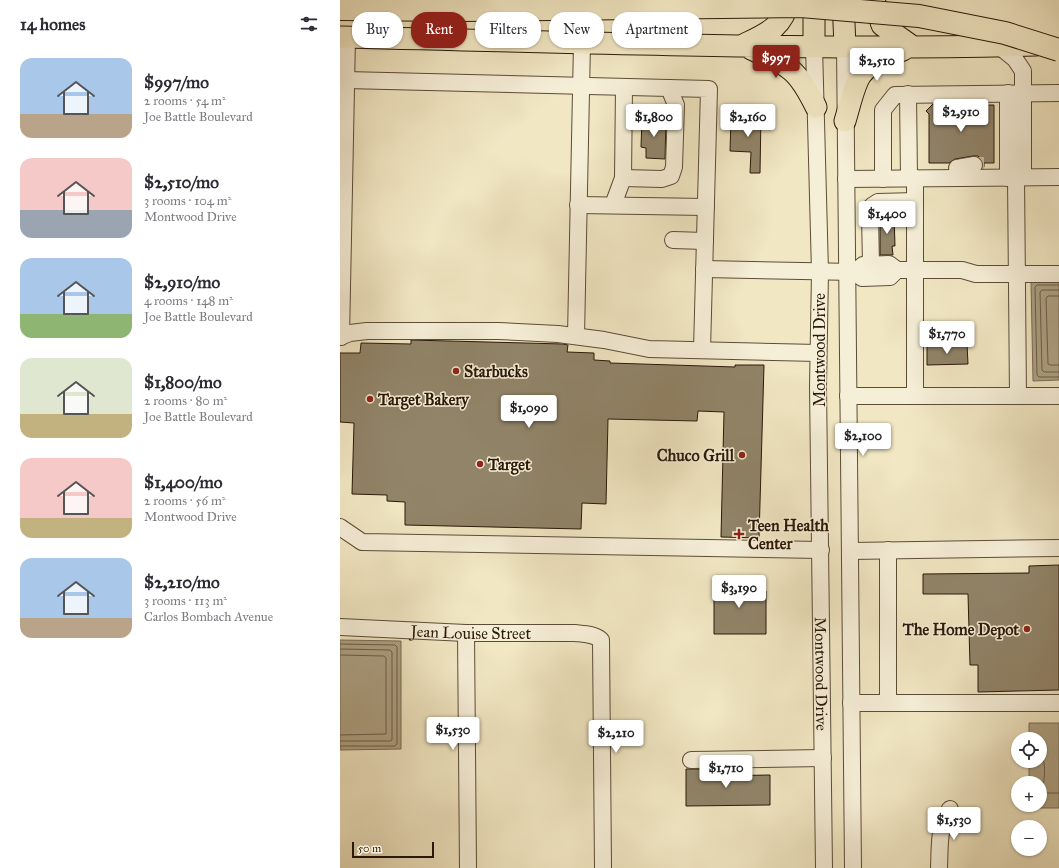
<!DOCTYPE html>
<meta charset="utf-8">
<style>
body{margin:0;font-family:"IM FELL Great Primer",serif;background:#f7f7f7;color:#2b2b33;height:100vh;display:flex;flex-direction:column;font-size:15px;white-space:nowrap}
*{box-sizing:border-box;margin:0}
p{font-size:13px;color:#7c7c81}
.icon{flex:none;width:22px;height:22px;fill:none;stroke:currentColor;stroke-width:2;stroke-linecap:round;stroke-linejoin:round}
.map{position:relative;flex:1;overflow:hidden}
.sheet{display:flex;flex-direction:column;background:#fff;width:340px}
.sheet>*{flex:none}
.hud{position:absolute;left:12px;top:12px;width:380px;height:36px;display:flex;gap:8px}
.buttons{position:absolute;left:671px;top:732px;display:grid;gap:8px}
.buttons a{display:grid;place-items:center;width:36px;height:36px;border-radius:50%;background:#fff;box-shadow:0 1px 3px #0004;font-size:20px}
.scale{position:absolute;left:12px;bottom:10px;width:82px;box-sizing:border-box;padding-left:4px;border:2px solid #2a1808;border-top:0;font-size:11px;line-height:14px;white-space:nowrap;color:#2a1808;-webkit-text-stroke:3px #f6efd8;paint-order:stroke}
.price{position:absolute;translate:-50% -34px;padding:0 9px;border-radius:4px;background:#fff;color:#222;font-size:13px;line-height:26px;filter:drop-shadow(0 1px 2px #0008)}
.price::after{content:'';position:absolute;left:50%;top:24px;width:12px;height:9px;margin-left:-6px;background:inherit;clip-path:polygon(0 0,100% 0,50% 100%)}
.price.current{background:#8f2418;color:#fff}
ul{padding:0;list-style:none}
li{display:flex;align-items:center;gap:12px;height:100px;padding:0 20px}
li span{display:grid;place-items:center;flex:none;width:112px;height:80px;border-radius:12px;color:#555}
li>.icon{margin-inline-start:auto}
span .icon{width:48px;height:48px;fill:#fffc;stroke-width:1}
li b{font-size:17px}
h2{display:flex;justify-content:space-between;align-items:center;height:48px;padding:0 20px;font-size:17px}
.chip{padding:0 14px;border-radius:16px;background:#fff;box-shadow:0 1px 3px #0004;font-size:14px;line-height:36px}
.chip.current{background:#8f2418;color:#fff}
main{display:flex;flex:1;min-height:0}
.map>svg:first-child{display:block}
.water{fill:#ada183;stroke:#796a52}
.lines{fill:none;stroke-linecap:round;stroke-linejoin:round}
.shore{stroke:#6c5c46;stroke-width:1}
.building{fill:#918469;stroke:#2a1808}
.minor-tunnel{stroke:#c9be9e;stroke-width:16;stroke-dasharray:16 8;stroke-linecap:butt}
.minor-casing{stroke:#5c4c37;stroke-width:18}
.major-casing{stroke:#2a1808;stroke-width:23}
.minor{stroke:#f6efd8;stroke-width:16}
.major{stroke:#f1e7c3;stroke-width:21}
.highway-bridge-casing{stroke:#2a1808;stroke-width:24;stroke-linecap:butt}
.highway-bridge{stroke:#f1e7c3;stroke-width:22}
.poi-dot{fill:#8f2418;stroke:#f6efd8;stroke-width:1.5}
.labels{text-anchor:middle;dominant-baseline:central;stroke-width:3;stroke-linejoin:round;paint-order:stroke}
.street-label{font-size:16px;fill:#2a1808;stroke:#f6efd8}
.poi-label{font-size:16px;font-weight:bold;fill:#2a1808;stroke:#f6efd8;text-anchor:start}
</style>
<main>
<section class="sheet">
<h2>14 homes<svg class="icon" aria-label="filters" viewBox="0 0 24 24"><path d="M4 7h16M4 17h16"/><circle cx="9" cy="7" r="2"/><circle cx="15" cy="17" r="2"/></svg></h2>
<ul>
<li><span style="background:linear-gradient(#a9c7e8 70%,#b9a48a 0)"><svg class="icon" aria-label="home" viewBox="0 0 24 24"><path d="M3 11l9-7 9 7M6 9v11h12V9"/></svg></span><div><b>$997/mo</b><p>2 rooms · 54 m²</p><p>Joe Battle Boulevard</p></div></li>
<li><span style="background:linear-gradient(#f6c9c9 65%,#9aa5b1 0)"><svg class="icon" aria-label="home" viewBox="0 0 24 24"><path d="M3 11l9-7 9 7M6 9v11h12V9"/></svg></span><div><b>$2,510/mo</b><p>3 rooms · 104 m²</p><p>Montwood Drive</p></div></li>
<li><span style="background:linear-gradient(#a9c7e8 70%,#8fb573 0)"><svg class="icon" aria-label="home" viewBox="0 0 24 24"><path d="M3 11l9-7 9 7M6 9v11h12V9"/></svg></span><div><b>$2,910/mo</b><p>4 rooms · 148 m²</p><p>Joe Battle Boulevard</p></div></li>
<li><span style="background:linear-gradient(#dfe7d0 70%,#c2b280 0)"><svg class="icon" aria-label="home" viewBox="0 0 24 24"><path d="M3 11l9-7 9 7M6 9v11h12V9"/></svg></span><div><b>$1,800/mo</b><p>2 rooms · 80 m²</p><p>Joe Battle Boulevard</p></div></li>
<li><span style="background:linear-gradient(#f6c9c9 75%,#c2b280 0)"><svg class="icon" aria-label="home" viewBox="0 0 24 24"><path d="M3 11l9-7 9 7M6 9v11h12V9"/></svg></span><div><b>$1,400/mo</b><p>2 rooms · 56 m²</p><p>Montwood Drive</p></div></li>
<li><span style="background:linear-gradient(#a9c7e8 75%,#b9a48a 0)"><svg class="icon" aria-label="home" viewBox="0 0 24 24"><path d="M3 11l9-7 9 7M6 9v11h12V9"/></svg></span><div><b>$2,210/mo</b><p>3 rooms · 113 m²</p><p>Carlos Bombach Avenue</p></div></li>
</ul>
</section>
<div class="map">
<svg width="719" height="868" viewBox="0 0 719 868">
<rect width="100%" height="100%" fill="#f1e7c3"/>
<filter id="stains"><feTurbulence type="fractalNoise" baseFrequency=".005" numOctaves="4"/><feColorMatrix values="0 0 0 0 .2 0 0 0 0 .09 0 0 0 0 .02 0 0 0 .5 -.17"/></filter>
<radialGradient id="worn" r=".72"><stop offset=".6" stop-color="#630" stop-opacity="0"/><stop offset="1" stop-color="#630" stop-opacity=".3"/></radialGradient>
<path class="water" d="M 691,281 L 719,281 L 719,380 L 693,381 Z
M 0,640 L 61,641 L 61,749 L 0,750 Z
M 689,723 L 719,723 L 719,808 L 689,808 L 689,805 L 700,805 L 700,783 L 689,783 L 689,761 L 700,761 L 700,739 L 689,739 Z"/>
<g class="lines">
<path class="shore" d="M 719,285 L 697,285 L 695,287 L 697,375 L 699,377 L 719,377
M 719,290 L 702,290 L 700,292 L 702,370 L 704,372 L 719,372
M 719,296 L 708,296 L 706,298 L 708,364 L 710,365 L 719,365
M 0,644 L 55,645 L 57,647 L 57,744 L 55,746 L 0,746
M 0,649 L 50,650 L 52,652 L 52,740 L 50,741 L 0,741
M 0,655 L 44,656 L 46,658 L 46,734 L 0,735
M 700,752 C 707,762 705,781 701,792 L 703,793 L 719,793"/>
</g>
<path class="building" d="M 593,104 L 596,106 L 654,105 L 654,163 L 644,163 L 644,167 L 643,167 L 643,163 L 641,159 L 638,156 L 633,156 L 615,159 L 609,163 L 589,163 L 589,114 L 586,111 Z
M 399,114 L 421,114 L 420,173 L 410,173 L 411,152 L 390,151 L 391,120 L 399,120 Z
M 302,118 L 326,119 L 325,159 L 306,158 L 306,148 L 301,147 Z
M 540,215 L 554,215 L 555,246 L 552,246 L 553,255 L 540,255 Z
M 71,340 L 223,344 L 228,345 L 227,352 L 254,353 L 254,360 L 270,361 L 270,363 L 395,367 L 395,365 L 424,365 L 419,538 L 381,537 L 384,412 L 358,411 L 357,421 L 268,419 L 266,504 L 242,503 L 241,529 L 65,525 L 65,502 L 47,501 L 47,495 L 12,494 L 14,423 L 0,422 L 0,353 L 20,353 L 21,343 L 71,344 Z
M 627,344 L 628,364 L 587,365 L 587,345 Z
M 719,565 L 719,690 L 638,692 L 638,665 L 630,665 L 628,594 L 583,594 L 583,574 L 689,573 L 689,566 Z
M 374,582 L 407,582 L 407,591 L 426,591 L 426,634 L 374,634 Z
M 346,769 L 372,769 L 372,776 L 430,775 L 430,805 L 346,806 Z"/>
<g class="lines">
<path class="minor-tunnel" d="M 634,165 L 644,165"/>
<g class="minor-casing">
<g id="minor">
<path id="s1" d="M 474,46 L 480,272 L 478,387 L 484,868"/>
<path d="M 505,46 L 513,868"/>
<path d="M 659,46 L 675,59 L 683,71 L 683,177"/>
<path d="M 6,80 L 369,89 L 362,350"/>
<path d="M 568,94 L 569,178"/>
<path d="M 617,168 L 634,165"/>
<path d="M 676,177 L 678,396"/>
<path d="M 283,178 L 322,179 L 331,176 L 334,167 L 336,105 L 329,88"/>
<path d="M 668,178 L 668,93"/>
<path d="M 506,179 L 719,177"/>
<path d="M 543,179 L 543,110 L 555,95 L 719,93"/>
<path d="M 238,205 L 366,207"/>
<path d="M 273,205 L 283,178 L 284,87"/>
<path d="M 333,240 L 365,241"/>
<path d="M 531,264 L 530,215 L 532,206 L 538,202 L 575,201"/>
<path d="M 364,269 L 515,272"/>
<path d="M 557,270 L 550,277 L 522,278 L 515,272 L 523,265 L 549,264 L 557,270 L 622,270 L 636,274 L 719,274"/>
<path d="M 236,336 L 242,43"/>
<path d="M 0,337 L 10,333 L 27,331 L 158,331 L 218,334 L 264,340 L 309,349 L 478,353"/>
<path d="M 1,337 L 7,37"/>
<path d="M 508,396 L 719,396"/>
<path d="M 575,396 L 575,178"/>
<path d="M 0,527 L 22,542 L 481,550"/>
<path d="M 548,550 L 548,703"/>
<path d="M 510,551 L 719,548"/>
<path id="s2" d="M 0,627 L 126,633 L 235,633 C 244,634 254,634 261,640 L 263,868"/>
<path d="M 126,633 L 128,868"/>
<path d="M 511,703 L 719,703"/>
<path d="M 351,760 L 483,758"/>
<path d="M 599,868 C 600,847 598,827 610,809"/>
</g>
</g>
<g class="major-casing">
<path id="major" d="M 474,0 L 474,46
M 503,0 L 505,46
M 534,0 L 542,25 L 573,47
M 0,37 C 232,42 464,51 696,45
M 405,44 C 428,33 443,27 449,0
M 411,49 C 449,66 457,68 476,107
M 505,121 C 509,108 512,93 518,80 C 525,64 548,56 563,50"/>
</g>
<use href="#minor" class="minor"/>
<use href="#major" class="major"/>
<g class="highway-bridge-casing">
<path id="highway-bridge" d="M 0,9 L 121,10 L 461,6 L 579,16 L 665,33 L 719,50"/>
</g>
<use href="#highway-bridge" class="highway-bridge"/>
</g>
<g class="poi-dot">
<circle cx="116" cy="371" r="4"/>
<circle cx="30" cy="399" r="4"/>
<circle cx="402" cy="455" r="4"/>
<circle cx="140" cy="464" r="4"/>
<path d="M397 528h4v4h4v4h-4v4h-4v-4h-4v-4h4z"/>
<circle cx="687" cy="629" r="4"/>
</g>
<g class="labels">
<g class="street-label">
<text transform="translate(479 350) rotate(-90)">Montwood Drive</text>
<text stroke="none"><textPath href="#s2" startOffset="131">Jean Louise Street</textPath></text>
<text stroke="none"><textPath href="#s1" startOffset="628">Montwood Drive</textPath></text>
</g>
<g class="poi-label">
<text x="124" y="371">Starbucks</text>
<text x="38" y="399">Target Bakery</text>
<text x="394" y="455" text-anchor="end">Chuco Grill</text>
<text x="148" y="464">Target</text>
<text x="408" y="525">Teen Health<tspan x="408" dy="18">Center</tspan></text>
<text x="679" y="629" text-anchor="end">The Home Depot</text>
</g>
</g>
<rect width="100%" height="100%" filter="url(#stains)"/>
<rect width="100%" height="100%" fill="url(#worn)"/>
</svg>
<div class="buttons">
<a><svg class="icon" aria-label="locate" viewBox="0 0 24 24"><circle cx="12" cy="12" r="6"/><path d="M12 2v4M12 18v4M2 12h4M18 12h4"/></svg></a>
<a>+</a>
<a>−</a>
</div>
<div class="scale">50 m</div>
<b class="price current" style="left:436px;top:79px">$997</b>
<b class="price" style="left:537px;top:82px">$2,510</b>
<b class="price" style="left:621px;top:133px">$2,910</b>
<b class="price" style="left:314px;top:138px">$1,800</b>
<b class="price" style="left:408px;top:138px">$2,160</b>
<b class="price" style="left:547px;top:235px">$1,400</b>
<b class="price" style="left:607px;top:355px">$1,770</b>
<b class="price" style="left:189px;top:429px">$1,090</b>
<b class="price" style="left:523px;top:457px">$2,100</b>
<b class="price" style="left:399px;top:609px">$3,190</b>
<b class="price" style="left:113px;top:751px">$1,530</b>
<b class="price" style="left:276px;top:754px">$2,210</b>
<b class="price" style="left:386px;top:789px">$1,710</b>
<b class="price" style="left:614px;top:841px">$1,530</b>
<div class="hud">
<a class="chip">Buy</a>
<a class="chip current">Rent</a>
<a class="chip">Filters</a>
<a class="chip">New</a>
<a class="chip">Apartment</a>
</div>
</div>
</main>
